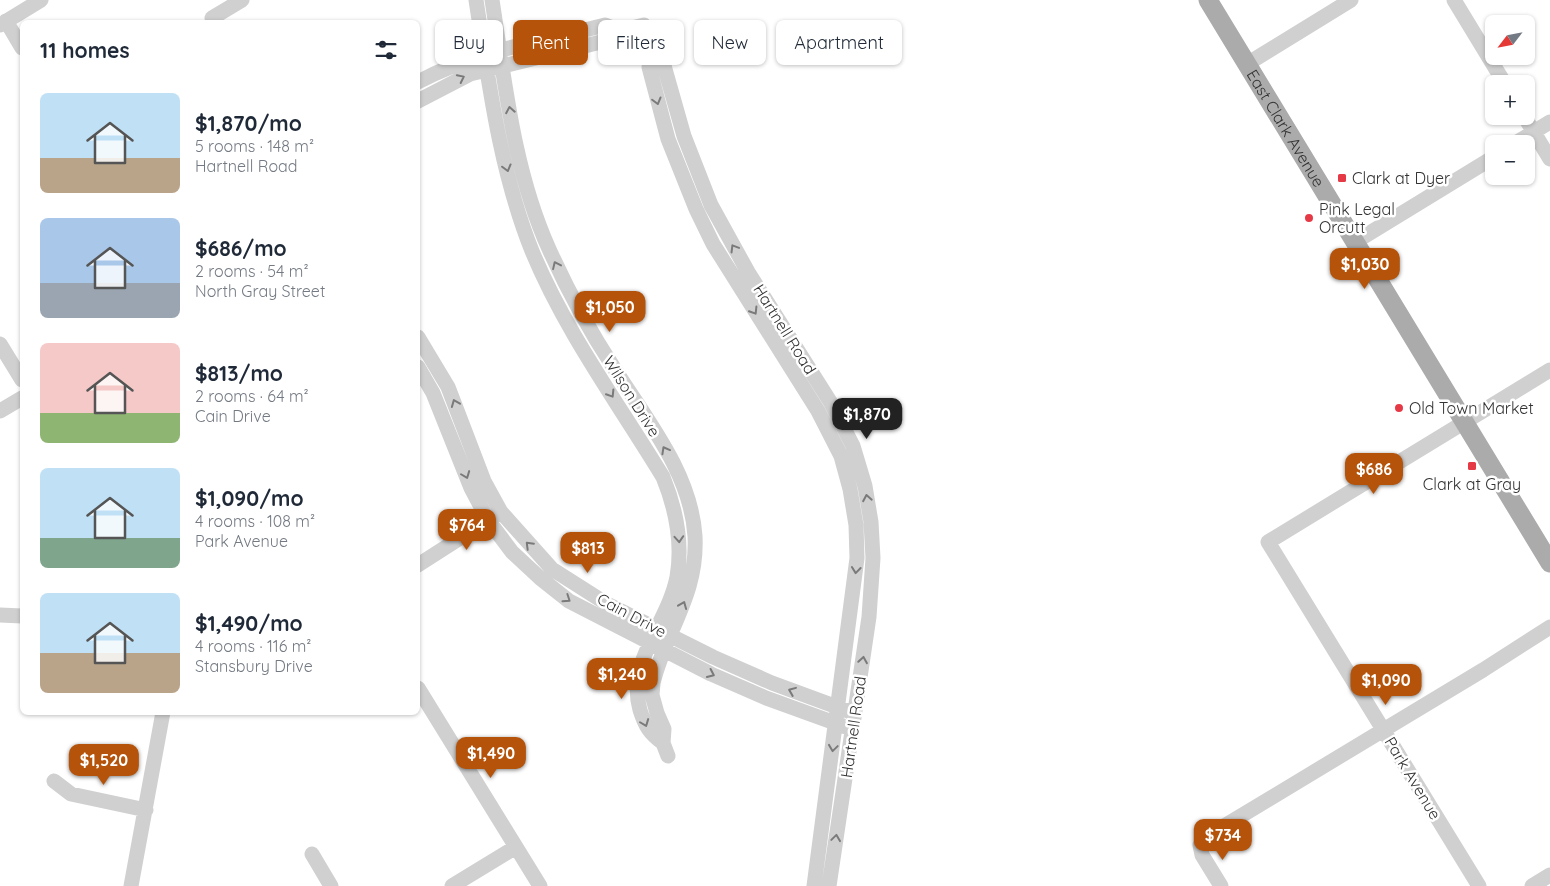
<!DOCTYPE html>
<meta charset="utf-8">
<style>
body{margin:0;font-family:Quicksand,sans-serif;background:#f2f2f3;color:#1f2937;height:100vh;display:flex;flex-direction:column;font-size:19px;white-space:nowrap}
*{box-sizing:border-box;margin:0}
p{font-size:16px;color:#747a83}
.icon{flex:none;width:28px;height:28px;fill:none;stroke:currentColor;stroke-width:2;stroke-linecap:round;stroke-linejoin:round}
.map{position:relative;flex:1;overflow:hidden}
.sheet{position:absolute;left:20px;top:20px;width:400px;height:695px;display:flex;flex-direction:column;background:#fff;border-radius:8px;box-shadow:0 1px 4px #0004}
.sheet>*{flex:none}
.guide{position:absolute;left:435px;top:20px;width:475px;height:45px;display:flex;gap:10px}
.needle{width:32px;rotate:238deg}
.tools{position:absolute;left:1485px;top:15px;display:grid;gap:10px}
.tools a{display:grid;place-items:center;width:50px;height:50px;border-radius:8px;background:#fff;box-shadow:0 1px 4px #0004;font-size:25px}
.price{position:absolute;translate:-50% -42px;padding:0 11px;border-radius:10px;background:#b45309;color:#fff;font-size:16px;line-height:32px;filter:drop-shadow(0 1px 2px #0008)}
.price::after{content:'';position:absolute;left:50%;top:30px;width:15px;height:11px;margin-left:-8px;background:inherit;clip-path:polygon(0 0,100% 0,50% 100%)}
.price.selected{background:#222;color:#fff}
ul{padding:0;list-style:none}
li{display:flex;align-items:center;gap:15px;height:125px;padding:0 20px}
li span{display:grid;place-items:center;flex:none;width:140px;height:100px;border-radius:8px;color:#555}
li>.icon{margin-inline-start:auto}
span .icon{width:60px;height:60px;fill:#fffc;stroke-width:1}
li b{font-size:21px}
h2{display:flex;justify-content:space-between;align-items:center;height:60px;padding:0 20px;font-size:21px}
.chip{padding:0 18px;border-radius:8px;background:#fff;box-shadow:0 1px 4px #0004;font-size:18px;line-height:45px}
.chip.selected{background:#b45309;color:#fff}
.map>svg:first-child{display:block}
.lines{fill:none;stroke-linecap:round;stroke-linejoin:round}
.minor{stroke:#d0d0d0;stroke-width:15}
.major{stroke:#ababab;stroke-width:19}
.oneway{stroke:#7a7a7a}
.poi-dot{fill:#e63946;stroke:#fff;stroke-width:2}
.labels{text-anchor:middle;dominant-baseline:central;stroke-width:5;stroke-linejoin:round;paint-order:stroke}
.street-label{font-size:16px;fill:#333;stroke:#fff}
.poi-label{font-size:16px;fill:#333;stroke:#fff;text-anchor:start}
</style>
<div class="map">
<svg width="1550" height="886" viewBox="0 0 1550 886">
<rect width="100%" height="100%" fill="#fff"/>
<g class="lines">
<path class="minor" d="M 476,0 C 489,84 500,171 532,251 C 565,331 618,403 663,477 C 676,509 683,542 677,577 C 668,623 626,662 640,710 C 645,726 650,734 663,743
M 492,0 C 505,83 514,172 549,249 C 568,291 589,330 614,368 C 646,419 691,473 695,536 C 698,595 666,630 653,683 L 652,695 L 657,713 L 664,729 L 663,743 L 668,756
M 1454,0 L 1505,84
M 212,18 L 242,0
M 6,21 L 22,48
M 0,25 L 41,0
M 651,53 L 663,62 L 684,136 L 711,205 L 748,272 L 831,403 L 853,446 L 865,486 L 871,522 L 873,558 L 869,617 L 829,886
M 1247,64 L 1351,0
M 418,82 C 475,51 542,41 605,25 L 620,31
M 418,101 L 470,74 L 609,40 L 620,31 L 644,25 L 651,53 L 649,67 L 668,139 L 696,209 L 713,244 L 818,411 L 841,456 L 850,489 L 856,525 L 857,558 L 814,886
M 1524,116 L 1550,159
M 1514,144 L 1550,122
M 1355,242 L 1494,157
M 418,337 L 448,387 L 484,481 L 501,512 L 552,569 L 607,604 L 713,657 L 772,683 L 848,711
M 0,344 L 22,380
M 418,367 L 433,393 L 471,488 L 488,520 L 512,552 L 540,578 L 569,601 L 711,674 L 766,698 L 846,727
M 0,411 L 22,398
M 418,565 L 496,515
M 0,615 L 22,616
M 418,688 L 540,886
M 54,781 L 71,794 L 146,810
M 312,854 L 331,886
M 131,886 L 163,712
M 452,886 L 516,847
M 1221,886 L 1202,855 L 1200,845 L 1206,837 L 1483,670 L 1550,627
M 1479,886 L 1268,542 L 1550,370
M 1532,886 L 1550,875"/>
<path class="major" id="s1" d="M 1208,0 L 1550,563"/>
</g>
<defs><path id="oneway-chevron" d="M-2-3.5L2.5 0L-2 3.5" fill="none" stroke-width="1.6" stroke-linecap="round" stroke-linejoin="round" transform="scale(1.25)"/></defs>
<g class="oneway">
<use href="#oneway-chevron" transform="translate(461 78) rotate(-26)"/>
<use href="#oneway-chevron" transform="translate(657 101) rotate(75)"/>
<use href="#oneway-chevron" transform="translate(510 110) rotate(-100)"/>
<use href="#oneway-chevron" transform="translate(507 168) rotate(75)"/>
<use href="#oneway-chevron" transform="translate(734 248) rotate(-121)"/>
<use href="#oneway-chevron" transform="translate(556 265) rotate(-115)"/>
<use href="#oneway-chevron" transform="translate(754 311) rotate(58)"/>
<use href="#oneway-chevron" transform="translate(611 394) rotate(58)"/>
<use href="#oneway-chevron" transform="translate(455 403) rotate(-112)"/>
<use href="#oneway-chevron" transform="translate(665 450) rotate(-119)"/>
<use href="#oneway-chevron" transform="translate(466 475) rotate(69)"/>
<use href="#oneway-chevron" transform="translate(867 498) rotate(-100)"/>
<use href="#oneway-chevron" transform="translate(679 539) rotate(86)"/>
<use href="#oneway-chevron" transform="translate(529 545) rotate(-135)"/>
<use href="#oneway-chevron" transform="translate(856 570) rotate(96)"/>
<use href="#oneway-chevron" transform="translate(567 599) rotate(34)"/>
<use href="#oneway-chevron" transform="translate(683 605) rotate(-68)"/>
<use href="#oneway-chevron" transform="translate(863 660) rotate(-81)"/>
<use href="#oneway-chevron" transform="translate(711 674) rotate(25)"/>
<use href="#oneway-chevron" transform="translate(792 691) rotate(-158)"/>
<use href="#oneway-chevron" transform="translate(645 723) rotate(69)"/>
<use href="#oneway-chevron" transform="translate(833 748) rotate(98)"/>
<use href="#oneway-chevron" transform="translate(836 838) rotate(-82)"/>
</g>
<g class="poi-dot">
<rect x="1337" y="173" width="10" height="10" rx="2.5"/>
<circle cx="1309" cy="218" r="5"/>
<circle cx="1399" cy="408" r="5"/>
<rect x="1467" y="461" width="10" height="10" rx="2.5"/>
</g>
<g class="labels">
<g class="street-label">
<text stroke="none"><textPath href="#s1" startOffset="150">East Clark Avenue</textPath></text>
<text transform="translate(785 329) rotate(58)">Hartnell Road</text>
<text transform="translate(632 396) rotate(58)">Wilson Drive</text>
<text transform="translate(632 615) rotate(28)">Cain Drive</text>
<text transform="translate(853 727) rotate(-82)">Hartnell Road</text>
<text transform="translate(1413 778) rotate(59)">Park Avenue</text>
</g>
<g class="poi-label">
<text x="1352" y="178">Clark at Dyer</text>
<text x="1319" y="209">Pink Legal<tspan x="1319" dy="18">Orcutt</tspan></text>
<text x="1409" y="408">Old Town Market</text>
<text x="1472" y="484" text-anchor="middle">Clark at Gray</text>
</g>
</g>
</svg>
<div class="tools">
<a><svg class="needle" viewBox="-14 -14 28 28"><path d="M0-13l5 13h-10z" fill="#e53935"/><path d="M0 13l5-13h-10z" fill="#747a83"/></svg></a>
<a>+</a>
<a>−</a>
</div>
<b class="price" style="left:1365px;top:290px">$1,030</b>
<b class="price" style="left:610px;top:333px">$1,050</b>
<b class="price selected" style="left:867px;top:440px">$1,870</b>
<b class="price" style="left:1374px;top:495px">$686</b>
<b class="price" style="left:467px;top:551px">$764</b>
<b class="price" style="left:588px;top:574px">$813</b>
<b class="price" style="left:622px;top:700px">$1,240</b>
<b class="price" style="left:1386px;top:706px">$1,090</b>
<b class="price" style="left:491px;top:779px">$1,490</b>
<b class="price" style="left:104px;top:786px">$1,520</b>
<b class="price" style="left:1223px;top:861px">$734</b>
<div class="guide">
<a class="chip">Buy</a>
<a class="chip selected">Rent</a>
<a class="chip">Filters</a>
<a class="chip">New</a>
<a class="chip">Apartment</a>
</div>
<section class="sheet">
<h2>11 homes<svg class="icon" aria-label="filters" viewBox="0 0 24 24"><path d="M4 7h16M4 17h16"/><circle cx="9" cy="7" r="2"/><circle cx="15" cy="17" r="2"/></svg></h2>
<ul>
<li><span style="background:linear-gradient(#bfe0f5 65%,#b9a48a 0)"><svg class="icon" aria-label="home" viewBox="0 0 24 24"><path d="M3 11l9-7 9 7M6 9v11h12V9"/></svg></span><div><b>$1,870/mo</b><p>5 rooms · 148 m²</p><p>Hartnell Road</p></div></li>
<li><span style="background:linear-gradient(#a9c7e8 65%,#9aa5b1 0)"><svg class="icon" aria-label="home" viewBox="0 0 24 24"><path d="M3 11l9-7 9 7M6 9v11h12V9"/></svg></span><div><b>$686/mo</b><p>2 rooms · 54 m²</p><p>North Gray Street</p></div></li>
<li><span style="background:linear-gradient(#f6c9c9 70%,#8fb573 0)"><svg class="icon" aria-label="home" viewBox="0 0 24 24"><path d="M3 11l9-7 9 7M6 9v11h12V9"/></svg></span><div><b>$813/mo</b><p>2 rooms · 64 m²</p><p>Cain Drive</p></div></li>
<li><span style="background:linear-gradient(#bfe0f5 70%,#7fa58c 0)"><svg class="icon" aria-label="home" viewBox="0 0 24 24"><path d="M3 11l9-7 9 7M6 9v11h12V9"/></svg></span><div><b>$1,090/mo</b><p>4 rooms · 108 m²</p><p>Park Avenue</p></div></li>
<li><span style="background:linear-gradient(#bfe0f5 60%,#b9a48a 0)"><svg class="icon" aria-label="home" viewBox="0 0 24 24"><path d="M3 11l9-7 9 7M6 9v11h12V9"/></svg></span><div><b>$1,490/mo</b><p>4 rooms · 116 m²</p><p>Stansbury Drive</p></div></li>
</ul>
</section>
</div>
